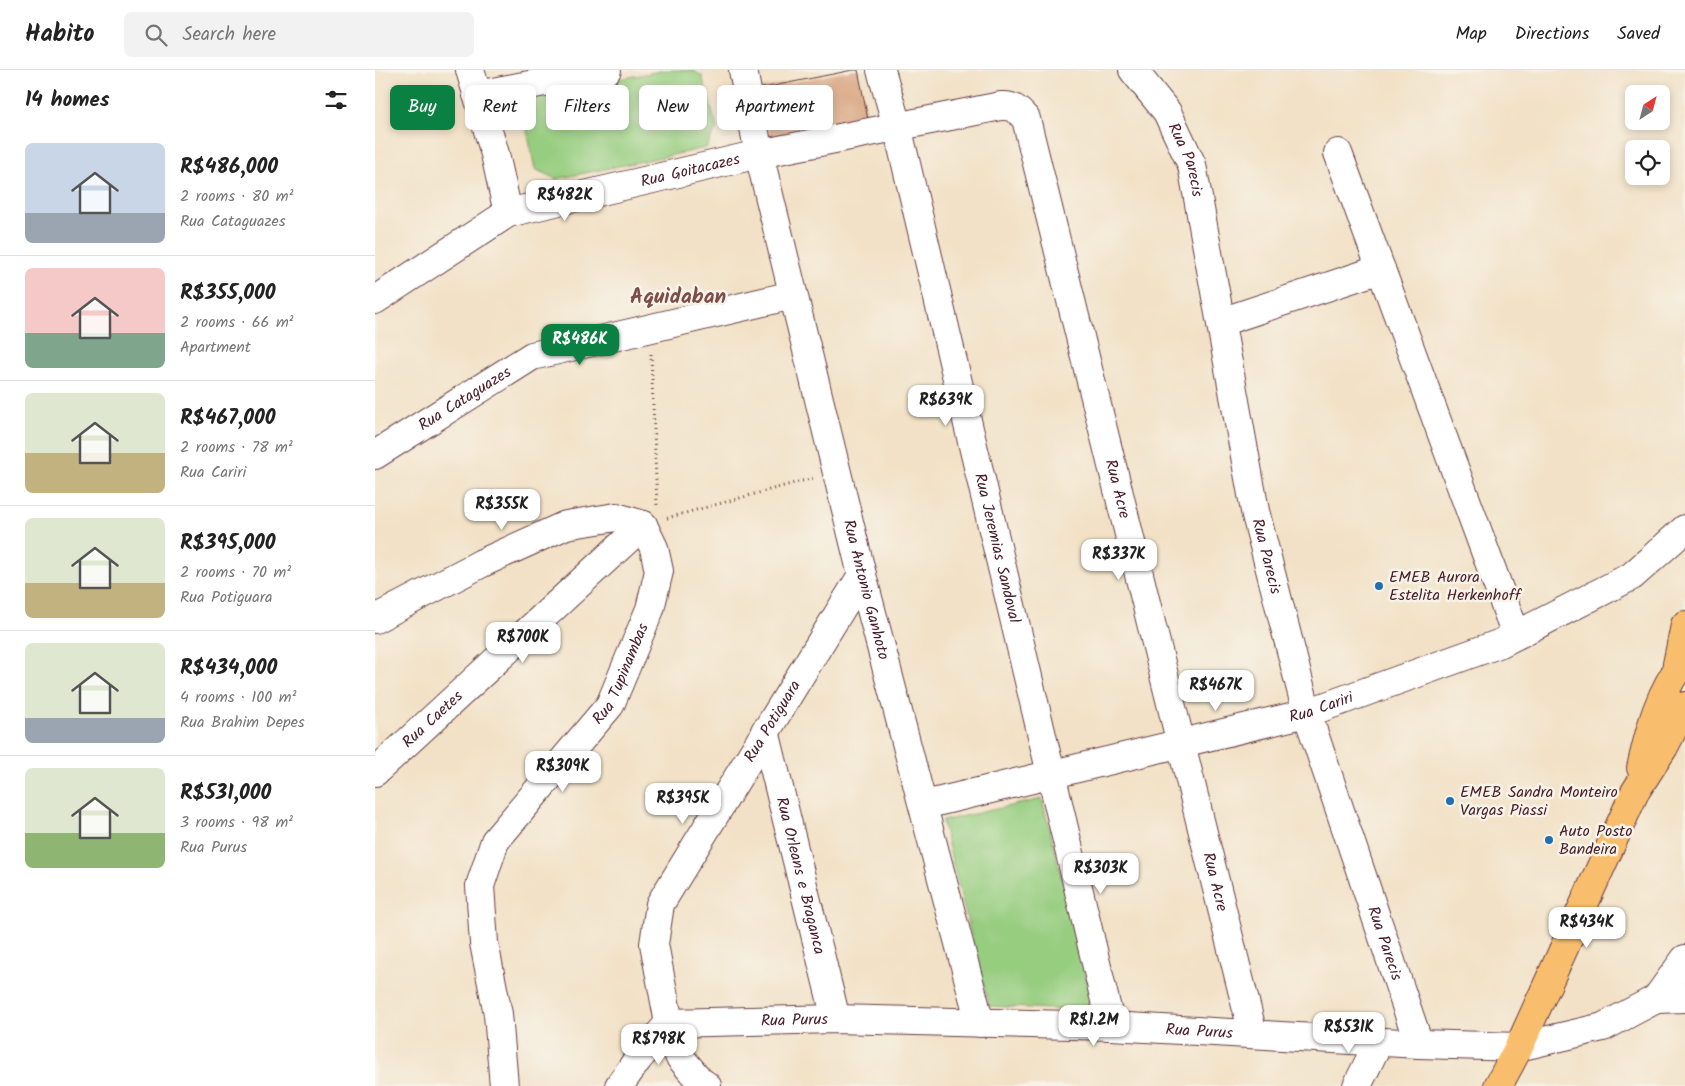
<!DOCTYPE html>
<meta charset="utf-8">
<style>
body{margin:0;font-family:Kalam,sans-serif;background:#f2f2f2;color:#222;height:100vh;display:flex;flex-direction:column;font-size:19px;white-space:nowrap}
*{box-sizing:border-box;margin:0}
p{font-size:16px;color:#767676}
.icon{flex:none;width:28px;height:28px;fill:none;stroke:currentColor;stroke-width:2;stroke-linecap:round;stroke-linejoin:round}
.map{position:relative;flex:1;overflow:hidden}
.drawer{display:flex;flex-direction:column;background:#fff;width:375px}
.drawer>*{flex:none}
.guide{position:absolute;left:15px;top:15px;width:475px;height:45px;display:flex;gap:10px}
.needle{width:32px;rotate:36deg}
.tools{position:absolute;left:1250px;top:15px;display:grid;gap:10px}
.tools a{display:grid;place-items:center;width:45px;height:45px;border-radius:8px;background:#fff;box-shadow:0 2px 8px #0003;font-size:25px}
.price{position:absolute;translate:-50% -42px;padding:0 11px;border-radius:10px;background:#fff;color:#222;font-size:16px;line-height:32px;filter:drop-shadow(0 1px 2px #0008)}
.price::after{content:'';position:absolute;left:50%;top:30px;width:15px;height:11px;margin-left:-8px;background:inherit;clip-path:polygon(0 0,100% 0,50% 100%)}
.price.on{background:#0b8043;color:#fff}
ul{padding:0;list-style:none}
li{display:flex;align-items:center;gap:15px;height:125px;padding:0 25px}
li+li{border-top:1px solid #e0e0e0}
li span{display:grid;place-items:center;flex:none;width:140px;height:100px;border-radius:8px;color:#555}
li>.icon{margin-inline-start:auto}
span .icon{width:60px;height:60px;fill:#fffc;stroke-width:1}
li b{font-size:21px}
h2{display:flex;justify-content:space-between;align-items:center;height:60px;padding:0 25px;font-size:21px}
.pill{padding:0 18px;border-radius:8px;background:#fff;box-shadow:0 2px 8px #0003;font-size:18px;line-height:45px}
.pill.on{background:#0b8043;color:#fff}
header{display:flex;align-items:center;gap:30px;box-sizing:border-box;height:70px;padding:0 25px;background:#fff;border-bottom:1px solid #e0e0e0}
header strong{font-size:24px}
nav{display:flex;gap:28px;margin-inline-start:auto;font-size:18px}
.search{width:350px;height:45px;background:#f2f2f2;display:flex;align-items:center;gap:12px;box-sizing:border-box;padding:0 18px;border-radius:8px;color:#767676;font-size:19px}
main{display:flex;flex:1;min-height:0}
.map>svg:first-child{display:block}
.green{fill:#96cd7f;stroke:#707655}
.building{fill:#d9a582}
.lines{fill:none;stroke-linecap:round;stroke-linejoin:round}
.minor-casing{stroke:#633c42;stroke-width:30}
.major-casing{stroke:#633c42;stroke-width:30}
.path{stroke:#633c42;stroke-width:3;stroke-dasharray:1 4;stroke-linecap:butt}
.minor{stroke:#fff;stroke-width:28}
.major{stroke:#f9be6d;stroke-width:28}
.poi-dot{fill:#1f6fb2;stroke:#f7f3e8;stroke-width:2}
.labels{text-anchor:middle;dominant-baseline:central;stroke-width:5;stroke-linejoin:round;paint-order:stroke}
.street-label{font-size:16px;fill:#4a1f2b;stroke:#f7f3e8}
.poi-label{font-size:16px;fill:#4a1f2b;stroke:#f7f3e8;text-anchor:start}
.district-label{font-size:21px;font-weight:bold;fill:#7c4e49;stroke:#f7f3e8}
</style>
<header>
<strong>Habito</strong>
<div class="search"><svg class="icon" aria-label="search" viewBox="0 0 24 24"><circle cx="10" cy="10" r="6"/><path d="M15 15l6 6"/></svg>Search here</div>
<nav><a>Map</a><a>Directions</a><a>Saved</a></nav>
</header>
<main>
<section class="drawer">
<h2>14 homes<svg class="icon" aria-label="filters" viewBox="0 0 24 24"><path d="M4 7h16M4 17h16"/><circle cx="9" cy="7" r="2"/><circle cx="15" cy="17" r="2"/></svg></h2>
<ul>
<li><span style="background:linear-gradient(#c9d6e8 70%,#9aa5b1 0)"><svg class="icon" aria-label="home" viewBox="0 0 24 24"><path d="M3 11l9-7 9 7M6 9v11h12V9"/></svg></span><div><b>R$486,000</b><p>2 rooms · 80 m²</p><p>Rua Cataguazes</p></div></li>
<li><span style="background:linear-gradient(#f6c9c9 65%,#7fa58c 0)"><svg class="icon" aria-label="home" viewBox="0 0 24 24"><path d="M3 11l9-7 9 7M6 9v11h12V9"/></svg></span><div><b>R$355,000</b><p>2 rooms · 66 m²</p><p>Apartment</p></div></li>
<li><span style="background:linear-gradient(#dfe7d0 60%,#c2b280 0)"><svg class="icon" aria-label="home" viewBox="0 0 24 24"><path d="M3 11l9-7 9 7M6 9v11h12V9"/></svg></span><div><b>R$467,000</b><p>2 rooms · 78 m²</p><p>Rua Cariri</p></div></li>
<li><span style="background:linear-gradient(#dfe7d0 65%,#c2b280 0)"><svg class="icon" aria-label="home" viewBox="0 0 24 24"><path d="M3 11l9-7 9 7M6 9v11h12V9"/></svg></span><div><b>R$395,000</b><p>2 rooms · 70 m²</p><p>Rua Potiguara</p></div></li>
<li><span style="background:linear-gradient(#dfe7d0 75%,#9aa5b1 0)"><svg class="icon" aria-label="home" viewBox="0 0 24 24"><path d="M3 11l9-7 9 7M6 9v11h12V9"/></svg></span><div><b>R$434,000</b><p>4 rooms · 100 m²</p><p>Rua Brahim Depes</p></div></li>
<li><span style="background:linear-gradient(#dfe7d0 65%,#8fb573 0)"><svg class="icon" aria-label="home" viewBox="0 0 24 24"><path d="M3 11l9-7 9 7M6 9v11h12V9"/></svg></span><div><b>R$531,000</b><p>3 rooms · 98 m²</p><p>Rua Purus</p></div></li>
</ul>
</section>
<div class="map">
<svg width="1310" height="1016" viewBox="0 0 1310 1016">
<rect width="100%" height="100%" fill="#f7f3e8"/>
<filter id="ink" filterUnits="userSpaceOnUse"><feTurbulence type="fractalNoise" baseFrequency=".02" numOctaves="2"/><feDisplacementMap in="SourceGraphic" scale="10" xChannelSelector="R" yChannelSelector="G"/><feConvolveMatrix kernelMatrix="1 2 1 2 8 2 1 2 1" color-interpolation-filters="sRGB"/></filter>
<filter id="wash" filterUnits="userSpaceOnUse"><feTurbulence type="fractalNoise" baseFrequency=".0096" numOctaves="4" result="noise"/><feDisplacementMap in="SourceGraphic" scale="20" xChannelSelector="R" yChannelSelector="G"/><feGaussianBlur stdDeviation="1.12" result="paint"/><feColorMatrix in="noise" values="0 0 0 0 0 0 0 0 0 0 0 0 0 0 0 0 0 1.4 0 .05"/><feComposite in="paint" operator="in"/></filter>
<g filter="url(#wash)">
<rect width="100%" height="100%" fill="#f2e1c6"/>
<path class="green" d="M 290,0 L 317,0 L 327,6 L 342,58 L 331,78 L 181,109 L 160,99 L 149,46 L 164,25 Z
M 667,729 L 720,941 L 614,936 L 567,751 Z"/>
<g id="blocks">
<path class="building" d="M 478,0 L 483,0 L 493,50 L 396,70 L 383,19 Z"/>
</g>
</g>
<g filter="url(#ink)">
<use href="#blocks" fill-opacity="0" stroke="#633c42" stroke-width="1"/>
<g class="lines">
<g class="minor-casing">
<g id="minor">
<path d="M 95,0 L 120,84 L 133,143"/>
<path id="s1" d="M 368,0 L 384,84 L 487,505 L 605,953"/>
<path id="s2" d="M 506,0 L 522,56 L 736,956"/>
<path id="s3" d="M 758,0 L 792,42 L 817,95 L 880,441 L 932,643 L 1044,974"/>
<path d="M 102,25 L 232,0"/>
<path d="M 963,83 L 1141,565"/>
<path id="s4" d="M 0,230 L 133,143 L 384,84 L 626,36 C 638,35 643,40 651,49 L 878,964"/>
<path d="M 846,252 L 1006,199"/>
<path id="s5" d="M 0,385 L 157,286 L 418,225"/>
<path d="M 0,549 L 107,493 L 191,455 L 241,447 L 268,455"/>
<path id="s6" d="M 390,661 L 461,949"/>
<path id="s7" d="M 0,702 L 268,455"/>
<path id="s8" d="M 549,735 L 932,643 L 1126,573 L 1257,506 L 1310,459"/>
<path d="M 1281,929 L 1310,928"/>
<path id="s9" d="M 129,1016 L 123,944 L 109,873 L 105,816 L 120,771 L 235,635 L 275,539 L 284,501 L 279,478 L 268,455"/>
<path id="s10" d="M 244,1016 L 263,989 L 294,953 L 461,949 L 736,956 L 1044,974 L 1144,977 L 1228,957 L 1281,929 L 1310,889"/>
<path id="s11" d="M 332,1016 L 325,1011 L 304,986 L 294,953 L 279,874 L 285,834 L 487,505"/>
<path d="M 982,1016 L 1004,971"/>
</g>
</g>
<g class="major-casing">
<path id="major" d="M 1300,604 L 1310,555
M 1266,698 C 1275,658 1284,622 1310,589
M 1123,1016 L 1144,977 L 1260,722 L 1289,677 L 1310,636"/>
</g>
<path class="path" d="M 276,284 L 282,435
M 292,448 L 438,408"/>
<use href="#minor" class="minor"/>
<use href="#major" class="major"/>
</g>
</g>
<g class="poi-dot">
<circle cx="1004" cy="516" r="5"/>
<circle cx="1075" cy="731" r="5"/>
<circle cx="1174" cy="770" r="5"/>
</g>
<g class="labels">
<g class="street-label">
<text stroke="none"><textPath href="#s3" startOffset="106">Rua Parecis</textPath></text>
<text stroke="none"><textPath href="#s4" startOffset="346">Rua Goitacazes</textPath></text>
<text stroke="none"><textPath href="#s5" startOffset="106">Rua Cataguazes</textPath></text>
<text stroke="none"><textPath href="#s4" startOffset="1074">Rua Acre</textPath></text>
<text stroke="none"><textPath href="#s2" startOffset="492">Rua Jeremias Sandoval</textPath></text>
<text stroke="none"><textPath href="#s3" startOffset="511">Rua Parecis</textPath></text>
<text stroke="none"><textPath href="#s1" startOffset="534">Rua Antonio Ganhoto</textPath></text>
<text stroke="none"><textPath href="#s9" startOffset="460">Rua Tupinambas</textPath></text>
<text stroke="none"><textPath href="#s8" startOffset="409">Rua Cariri</textPath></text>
<text stroke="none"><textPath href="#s7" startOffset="78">Rua Caetes</textPath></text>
<text stroke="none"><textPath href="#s11" startOffset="411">Rua Potiguara</textPath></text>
<text stroke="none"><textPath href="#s6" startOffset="149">Rua Orleans e Braganca</textPath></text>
<text stroke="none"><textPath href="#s4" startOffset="1479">Rua Acre</textPath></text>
<text stroke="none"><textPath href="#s3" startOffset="916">Rua Parecis</textPath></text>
<text stroke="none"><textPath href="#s10" startOffset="206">Rua Purus</textPath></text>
<text stroke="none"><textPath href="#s10" startOffset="611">Rua Purus</textPath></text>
</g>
<g class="poi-label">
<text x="1014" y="507">EMEB Aurora<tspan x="1014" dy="18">Estelita Herkenhoff</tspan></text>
<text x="1085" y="722">EMEB Sandra Monteiro<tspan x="1085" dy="18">Vargas Piassi</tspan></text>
<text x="1184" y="761">Auto Posto<tspan x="1184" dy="18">Bandeira</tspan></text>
</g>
<g class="district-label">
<text x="303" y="227">Aquidaban</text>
</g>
</g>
</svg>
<div class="tools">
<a><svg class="needle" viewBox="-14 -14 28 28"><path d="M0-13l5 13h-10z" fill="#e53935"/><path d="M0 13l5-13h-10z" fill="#767676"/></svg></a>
<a><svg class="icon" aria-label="locate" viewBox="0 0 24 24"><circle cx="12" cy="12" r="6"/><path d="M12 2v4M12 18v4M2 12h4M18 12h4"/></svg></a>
</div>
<b class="price" style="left:190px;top:152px">R$482K</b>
<b class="price on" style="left:205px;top:296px">R$486K</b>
<b class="price" style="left:571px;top:357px">R$639K</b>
<b class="price" style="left:127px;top:461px">R$355K</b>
<b class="price" style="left:744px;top:511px">R$337K</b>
<b class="price" style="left:148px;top:594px">R$700K</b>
<b class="price" style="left:841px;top:642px">R$467K</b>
<b class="price" style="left:188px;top:723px">R$309K</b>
<b class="price" style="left:308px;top:755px">R$395K</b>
<b class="price" style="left:726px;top:825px">R$303K</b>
<b class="price" style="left:1212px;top:879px">R$434K</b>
<b class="price" style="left:719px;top:977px">R$1.2M</b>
<b class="price" style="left:974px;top:984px">R$531K</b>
<b class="price" style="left:284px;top:996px">R$798K</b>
<div class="guide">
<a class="pill on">Buy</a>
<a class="pill">Rent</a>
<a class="pill">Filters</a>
<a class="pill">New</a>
<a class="pill">Apartment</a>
</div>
</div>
</main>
